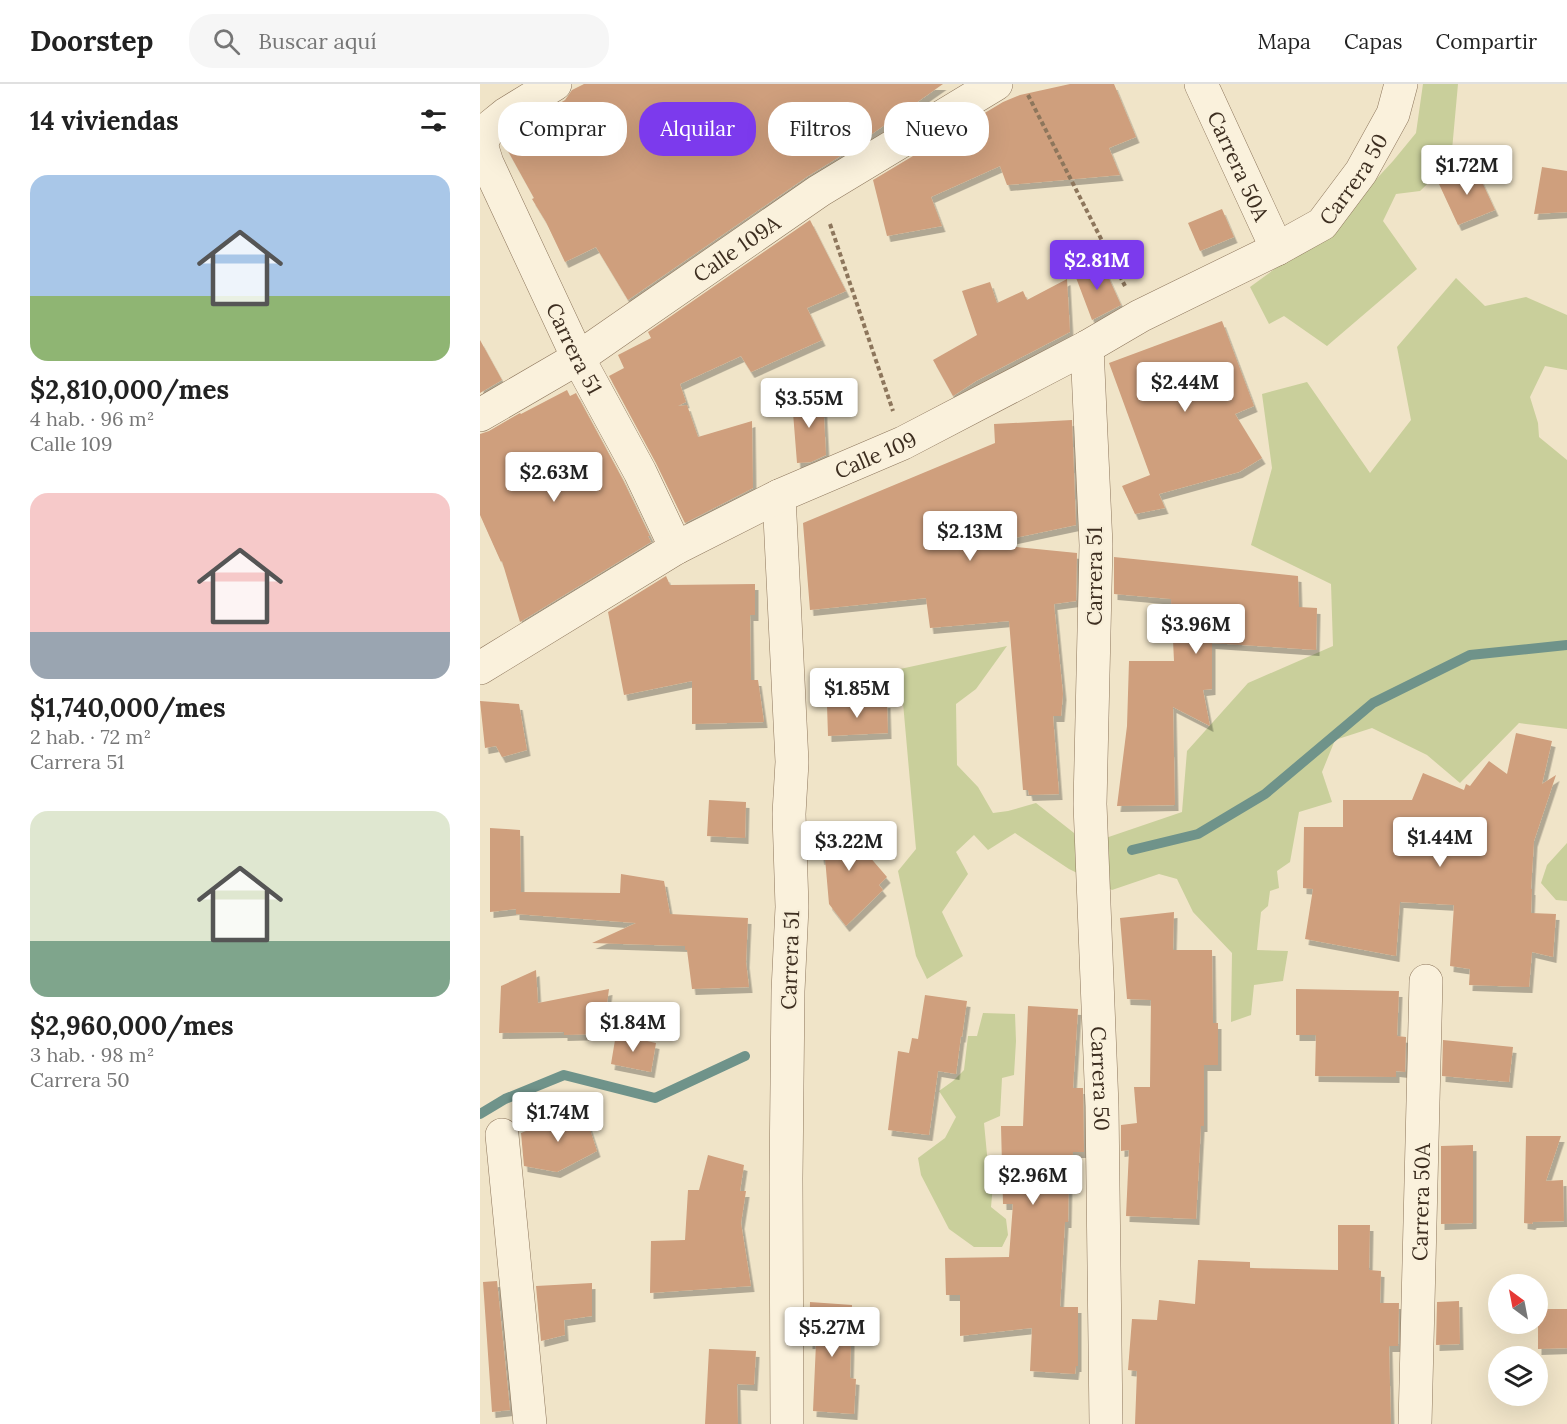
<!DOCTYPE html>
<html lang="es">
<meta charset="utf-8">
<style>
body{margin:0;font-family:Lora,serif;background:#f6f6f6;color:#222;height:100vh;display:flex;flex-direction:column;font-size:22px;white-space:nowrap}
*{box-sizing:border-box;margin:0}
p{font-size:20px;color:#767676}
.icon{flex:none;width:33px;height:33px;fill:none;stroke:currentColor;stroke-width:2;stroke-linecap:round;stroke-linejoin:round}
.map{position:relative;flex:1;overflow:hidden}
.panel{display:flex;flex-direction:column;background:#fff;width:480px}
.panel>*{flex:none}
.banner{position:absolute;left:18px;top:18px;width:570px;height:54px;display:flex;gap:12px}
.needle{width:39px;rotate:328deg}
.controls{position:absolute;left:1008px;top:1190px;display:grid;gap:12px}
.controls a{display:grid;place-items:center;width:60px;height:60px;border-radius:50%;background:#fff;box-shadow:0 6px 24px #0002;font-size:30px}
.price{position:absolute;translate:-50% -51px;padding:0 14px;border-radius:6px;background:#fff;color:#222;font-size:20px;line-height:39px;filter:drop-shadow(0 2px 3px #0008)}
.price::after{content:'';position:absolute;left:50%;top:36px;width:18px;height:14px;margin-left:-9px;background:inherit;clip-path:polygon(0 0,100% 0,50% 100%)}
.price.on{background:#7c3aed;color:#fff}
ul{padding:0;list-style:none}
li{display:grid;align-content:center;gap:12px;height:318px;padding:0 30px}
li span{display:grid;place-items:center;height:186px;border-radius:18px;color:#555}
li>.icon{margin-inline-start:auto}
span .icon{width:108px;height:108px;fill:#fffc;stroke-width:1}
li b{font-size:26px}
h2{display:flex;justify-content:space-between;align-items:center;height:72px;padding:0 30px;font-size:26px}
.tag{padding:0 21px;border-radius:24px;background:#fff;box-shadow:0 6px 24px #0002;font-size:21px;line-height:54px}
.tag.on{background:#7c3aed;color:#fff}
header{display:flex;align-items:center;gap:36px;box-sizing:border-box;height:84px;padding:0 30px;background:#fff;border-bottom:2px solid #e0e0e0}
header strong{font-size:28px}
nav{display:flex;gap:33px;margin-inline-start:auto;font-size:21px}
.search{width:420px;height:54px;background:#f6f6f6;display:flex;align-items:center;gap:15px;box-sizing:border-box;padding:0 21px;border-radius:24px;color:#767676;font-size:22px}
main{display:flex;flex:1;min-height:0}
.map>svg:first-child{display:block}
.green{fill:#c9cf9b}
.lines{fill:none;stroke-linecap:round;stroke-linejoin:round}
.stream{stroke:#6f938a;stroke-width:10}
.building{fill:#cf9f7d;filter:url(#shadow)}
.minor-casing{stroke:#8d765c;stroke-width:34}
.path{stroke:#8d765c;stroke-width:4;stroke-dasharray:4.5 3;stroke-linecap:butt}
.minor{stroke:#faf1dc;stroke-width:33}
.labels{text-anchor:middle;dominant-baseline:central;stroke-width:4.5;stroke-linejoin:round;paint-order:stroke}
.street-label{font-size:21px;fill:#3d2e20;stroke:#f7eed8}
</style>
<header>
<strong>Doorstep</strong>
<div class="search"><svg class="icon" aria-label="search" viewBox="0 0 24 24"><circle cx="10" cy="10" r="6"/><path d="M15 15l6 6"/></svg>Buscar aquí</div>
<nav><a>Mapa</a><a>Capas</a><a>Compartir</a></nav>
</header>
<main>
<section class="panel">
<h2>14 viviendas<svg class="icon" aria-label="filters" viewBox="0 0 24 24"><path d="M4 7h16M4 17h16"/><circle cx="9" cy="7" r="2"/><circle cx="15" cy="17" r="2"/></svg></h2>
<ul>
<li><span style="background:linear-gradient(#a9c7e8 65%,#8fb573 0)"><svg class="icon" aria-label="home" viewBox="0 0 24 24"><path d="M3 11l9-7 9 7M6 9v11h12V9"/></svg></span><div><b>$2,810,000/mes</b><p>4 hab. · 96 m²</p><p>Calle 109</p></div></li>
<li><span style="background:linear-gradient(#f6c9c9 75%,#9aa5b1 0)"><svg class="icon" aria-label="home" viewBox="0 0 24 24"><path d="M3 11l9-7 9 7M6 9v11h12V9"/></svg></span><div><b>$1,740,000/mes</b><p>2 hab. · 72 m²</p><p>Carrera 51</p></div></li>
<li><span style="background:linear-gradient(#dfe7d0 70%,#7fa58c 0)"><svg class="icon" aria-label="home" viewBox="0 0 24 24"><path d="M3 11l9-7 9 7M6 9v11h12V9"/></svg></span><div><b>$2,960,000/mes</b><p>3 hab. · 98 m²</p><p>Carrera 50</p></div></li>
</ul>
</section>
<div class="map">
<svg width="1087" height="1340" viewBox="0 0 1087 1340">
<defs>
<filter id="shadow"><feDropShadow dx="3.5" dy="6" stdDeviation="0" flood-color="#0004"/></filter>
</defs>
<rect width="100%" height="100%" fill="#f0e4c8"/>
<path class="green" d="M 943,0 L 978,0 L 971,77 L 940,107 L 916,110 L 903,137 L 937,185 L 847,262 L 804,232 L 789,240 L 770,203 L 852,143 L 913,77 L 936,49 Z
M 976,194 L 1005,222 L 1046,213 L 1087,231 L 1087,286 L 1065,282 L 1050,313 L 1058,339 L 1059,353 L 1087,376 L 1087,645 L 1039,639 L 980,699 L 947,671 L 892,644 L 855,656 L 842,688 L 852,718 L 819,728 L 810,778 L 797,787 L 799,804 L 790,807 L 788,822 L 781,828 L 777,866 L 808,867 L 803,897 L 774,901 L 771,931 L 751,938 L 752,869 L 713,828 L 697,795 L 679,790 L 632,806 L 589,785 L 535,749 L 508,766 L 494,751 L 476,768 L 488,790 L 462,828 L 483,872 L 447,895 L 436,872 L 418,787 L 436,765 L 420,585 L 527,562 L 496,605 L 476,620 L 477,681 L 498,703 L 513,729 L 528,727 L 556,719 L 608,760 L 702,728 L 707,667 L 768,599 L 853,562 L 851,500 L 771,461 L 792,384 L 782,310 L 827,298 L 890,389 L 931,336 L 917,263 Z
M 1087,759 L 1087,817 L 1076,816 L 1061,799 L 1067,781 Z
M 503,929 L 535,930 L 536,957 L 534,991 L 522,994 L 520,1032 L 504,1039 L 508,1081 L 514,1090 L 511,1123 L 526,1135 L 528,1151 L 522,1163 L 494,1163 L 469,1145 L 441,1091 L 438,1074 L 465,1054 L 476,1033 L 459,1007 L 473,997 L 484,986 L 488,952 L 497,952 Z"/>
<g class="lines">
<path class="stream" d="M 652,766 L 718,750 L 785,710 L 893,619 L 990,571 L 1087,561
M 0,1030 L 25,1015 L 84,991 L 175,1014 L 265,972"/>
</g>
<path class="building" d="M 104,0 L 463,0 L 359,73 L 328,92 L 148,216 L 116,163 L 85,178 L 66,138 L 52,115 L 54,114 L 23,58 L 78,27 L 75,22 L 85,16 L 92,6 Z
M 590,0 L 634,0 L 656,53 L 629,64 L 640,91 L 527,101 L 520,82 L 451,113 L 462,142 L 407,152 L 393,96 L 523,18 L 540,11 Z
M 995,83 L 1015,126 L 978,141 L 959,100 Z
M 1062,83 L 1087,87 L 1087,128 L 1054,130 Z
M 742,125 L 754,153 L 720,167 L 708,139 Z
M 330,136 L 366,207 L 327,224 L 342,256 L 271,288 L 261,272 L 200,300 L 206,318 L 198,322 L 207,321 L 218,353 L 272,337 L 273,404 L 205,439 L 176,379 L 129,292 L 144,284 L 138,271 L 171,254 L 168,248 Z
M 621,177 L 641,221 L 612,236 L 595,191 Z
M 587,195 L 590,248 L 496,297 L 473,312 L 453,276 L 497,251 L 482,207 L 510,198 L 517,219 L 543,207 L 547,216 Z
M 742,237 L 774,322 L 755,330 L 782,374 L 759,388 L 679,410 L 685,424 L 655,430 L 642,402 L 670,391 L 629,279 Z
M 0,256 L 22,296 L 0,309 Z
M 87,306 L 90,312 L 96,309 L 143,396 L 170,452 L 168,452 L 171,458 L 40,538 L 22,477 L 21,478 L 0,431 L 0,350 L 9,347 L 40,329 L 41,330 Z
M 343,314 L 346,371 L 331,378 L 317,379 L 312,316 Z
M 592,336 L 596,441 L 506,460 L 597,469 L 596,517 L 574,520 L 583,610 L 581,632 L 573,632 L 579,710 L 549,711 L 548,706 L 543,706 L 529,537 L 450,544 L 446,514 L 330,526 L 323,439 L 515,359 L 514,340 Z
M 634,473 L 818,492 L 819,523 L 837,524 L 836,566 L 732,559 L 732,605 L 723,606 L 730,642 L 693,623 L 695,721 L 637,722 L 647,642 L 649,577 L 694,577 L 691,515 L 634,510 Z
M 186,492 L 190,501 L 275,500 L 275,531 L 270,531 L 271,596 L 278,596 L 284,638 L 212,640 L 212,597 L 144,611 L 128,528 Z
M 0,617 L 39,620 L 47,666 L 22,673 L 16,662 L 5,664 Z
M 407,618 L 408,649 L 348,652 L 347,621 Z
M 1036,649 L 1072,657 L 1062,700 L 1076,691 L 1054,757 L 1051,805 L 1052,805 L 1051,829 L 1076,830 L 1073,873 L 1052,868 L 1049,903 L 989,901 L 990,885 L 970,882 L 974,821 L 920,818 L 916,872 L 825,855 L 833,805 L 823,804 L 824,743 L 863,743 L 863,716 L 932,716 L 943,689 L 984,706 L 986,700 L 990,702 L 1009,677 L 1027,690 Z
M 229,716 L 266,718 L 265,754 L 227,752 Z
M 378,741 L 382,764 L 407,793 L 399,801 L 403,806 L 366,842 L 349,820 L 345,774 L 341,775 L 336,748 Z
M 10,744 L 40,746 L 41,808 L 140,809 L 141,790 L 184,797 L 190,830 L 268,834 L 266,878 L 269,903 L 212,905 L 207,866 L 205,866 L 205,862 L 112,859 L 156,839 L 36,830 L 36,825 L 10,828 Z
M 694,828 L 693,866 L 732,866 L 733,939 L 738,939 L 738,981 L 724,981 L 724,1042 L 721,1042 L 716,1135 L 646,1132 L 649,1066 L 641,1067 L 641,1041 L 657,1039 L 654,1003 L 670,1003 L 671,916 L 647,915 L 640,834 Z
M 56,886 L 58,919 L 129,905 L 123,950 L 84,951 L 84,948 L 19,949 L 21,902 Z
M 816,905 L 919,907 L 917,952 L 926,953 L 925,988 L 916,987 L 916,993 L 835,992 L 836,951 L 816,951 Z
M 445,911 L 487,917 L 482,953 L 481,952 L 476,990 L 458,987 L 449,1051 L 408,1046 L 418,967 L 429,969 L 432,954 L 438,955 Z
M 548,922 L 598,925 L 593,1004 L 603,1004 L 604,1068 L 593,1068 L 592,1091 L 589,1091 L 588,1138 L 585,1138 L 580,1223 L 598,1223 L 598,1282 L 596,1282 L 595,1290 L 550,1287 L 552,1244 L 480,1252 L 480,1211 L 466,1211 L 465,1174 L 529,1173 L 533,1120 L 523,1120 L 521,1042 L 543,1042 Z
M 136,950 L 176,959 L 171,988 L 131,980 Z
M 963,956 L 1033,963 L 1029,998 L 962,992 Z
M 103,1024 L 117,1067 L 77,1088 L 44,1082 L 41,1049 Z
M 1046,1052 L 1081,1052 L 1066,1097 L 1083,1096 L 1084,1137 L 1053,1138 L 1052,1140 L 1044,1139 Z
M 993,1061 L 993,1139 L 961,1140 L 961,1062 Z
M 228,1071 L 264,1081 L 260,1107 L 266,1107 L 261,1139 L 271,1202 L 170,1209 L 171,1157 L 205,1156 L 208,1106 L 219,1106 Z
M 858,1141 L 890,1141 L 889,1186 L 901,1187 L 900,1219 L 919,1219 L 918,1262 L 909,1262 L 911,1340 L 655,1340 L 657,1287 L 648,1286 L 652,1235 L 677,1236 L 679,1216 L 715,1220 L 718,1176 L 770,1178 L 770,1184 L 858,1186 Z
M 17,1197 L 30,1326 L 12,1328 L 3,1198 Z
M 112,1199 L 112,1232 L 84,1236 L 85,1251 L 61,1257 L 56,1202 Z
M 979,1217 L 980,1260 L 956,1261 L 957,1218 Z
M 330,1218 L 372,1221 L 370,1294 L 376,1295 L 374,1330 L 333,1327 L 336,1259 L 329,1259 Z
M 1058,1225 L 1087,1225 L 1087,1264 L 1058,1265 Z
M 229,1265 L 276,1267 L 274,1301 L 257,1300 L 258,1340 L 225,1340 Z"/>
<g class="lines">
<g class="minor-casing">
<g id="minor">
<path id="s1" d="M 721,0 L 797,165"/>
<path id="s2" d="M 1,60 L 7,79 L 98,274 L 160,388 L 196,464"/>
<path d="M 0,61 L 10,43 L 26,30 L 75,0"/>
<path id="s3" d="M 607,263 L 616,461 L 610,720 L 622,1022 L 626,1340"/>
<path id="s4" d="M 0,331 L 98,274 L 339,107 L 516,0"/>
<path d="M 299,412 L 312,678 L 309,730 L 312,823 L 308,907 L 306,1094 L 307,1340"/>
<path id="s5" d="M 0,584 L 196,464 L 299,412 L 423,359 L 607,263 L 660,232 L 797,165 L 842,140 L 881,88 L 913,30 L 921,0"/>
<path d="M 22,1051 L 50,1340"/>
<path id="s6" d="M 935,1340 L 946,897"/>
</g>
</g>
<path class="path" d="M 548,11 L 645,202
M 350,140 L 413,327"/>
<use href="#minor" class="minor"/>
</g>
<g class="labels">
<g class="street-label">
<text stroke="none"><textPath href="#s1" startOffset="90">Carrera 50A</textPath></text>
<text stroke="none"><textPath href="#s5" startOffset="1008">Carrera 50</textPath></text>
<text stroke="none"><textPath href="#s4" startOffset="306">Calle 109A</textPath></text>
<text stroke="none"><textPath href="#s2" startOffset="225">Carrera 51</textPath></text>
<text stroke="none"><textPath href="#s5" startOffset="450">Calle 109</textPath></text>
<text transform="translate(614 492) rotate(-90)">Carrera 51</text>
<text transform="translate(310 876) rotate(-88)">Carrera 51</text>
<text stroke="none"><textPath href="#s3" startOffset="732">Carrera 50</textPath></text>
<text stroke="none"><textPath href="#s6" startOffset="222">Carrera 50A</textPath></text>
</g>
</g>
</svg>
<div class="controls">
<a><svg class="needle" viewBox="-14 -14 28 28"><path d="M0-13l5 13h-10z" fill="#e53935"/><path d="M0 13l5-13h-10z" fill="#767676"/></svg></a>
<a><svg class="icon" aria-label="layers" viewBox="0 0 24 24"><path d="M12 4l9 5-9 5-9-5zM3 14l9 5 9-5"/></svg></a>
</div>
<b class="price" style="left:987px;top:112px">$1.72M</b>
<b class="price on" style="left:617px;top:207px">$2.81M</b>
<b class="price" style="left:705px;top:329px">$2.44M</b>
<b class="price" style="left:329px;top:345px">$3.55M</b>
<b class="price" style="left:74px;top:419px">$2.63M</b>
<b class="price" style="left:490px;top:478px">$2.13M</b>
<b class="price" style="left:716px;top:571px">$3.96M</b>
<b class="price" style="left:377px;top:635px">$1.85M</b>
<b class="price" style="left:960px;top:784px">$1.44M</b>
<b class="price" style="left:369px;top:788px">$3.22M</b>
<b class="price" style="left:153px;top:969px">$1.84M</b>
<b class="price" style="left:78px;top:1059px">$1.74M</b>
<b class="price" style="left:553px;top:1122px">$2.96M</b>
<b class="price" style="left:352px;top:1274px">$5.27M</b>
<div class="banner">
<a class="tag">Comprar</a>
<a class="tag on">Alquilar</a>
<a class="tag">Filtros</a>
<a class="tag">Nuevo</a>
</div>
</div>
</main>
